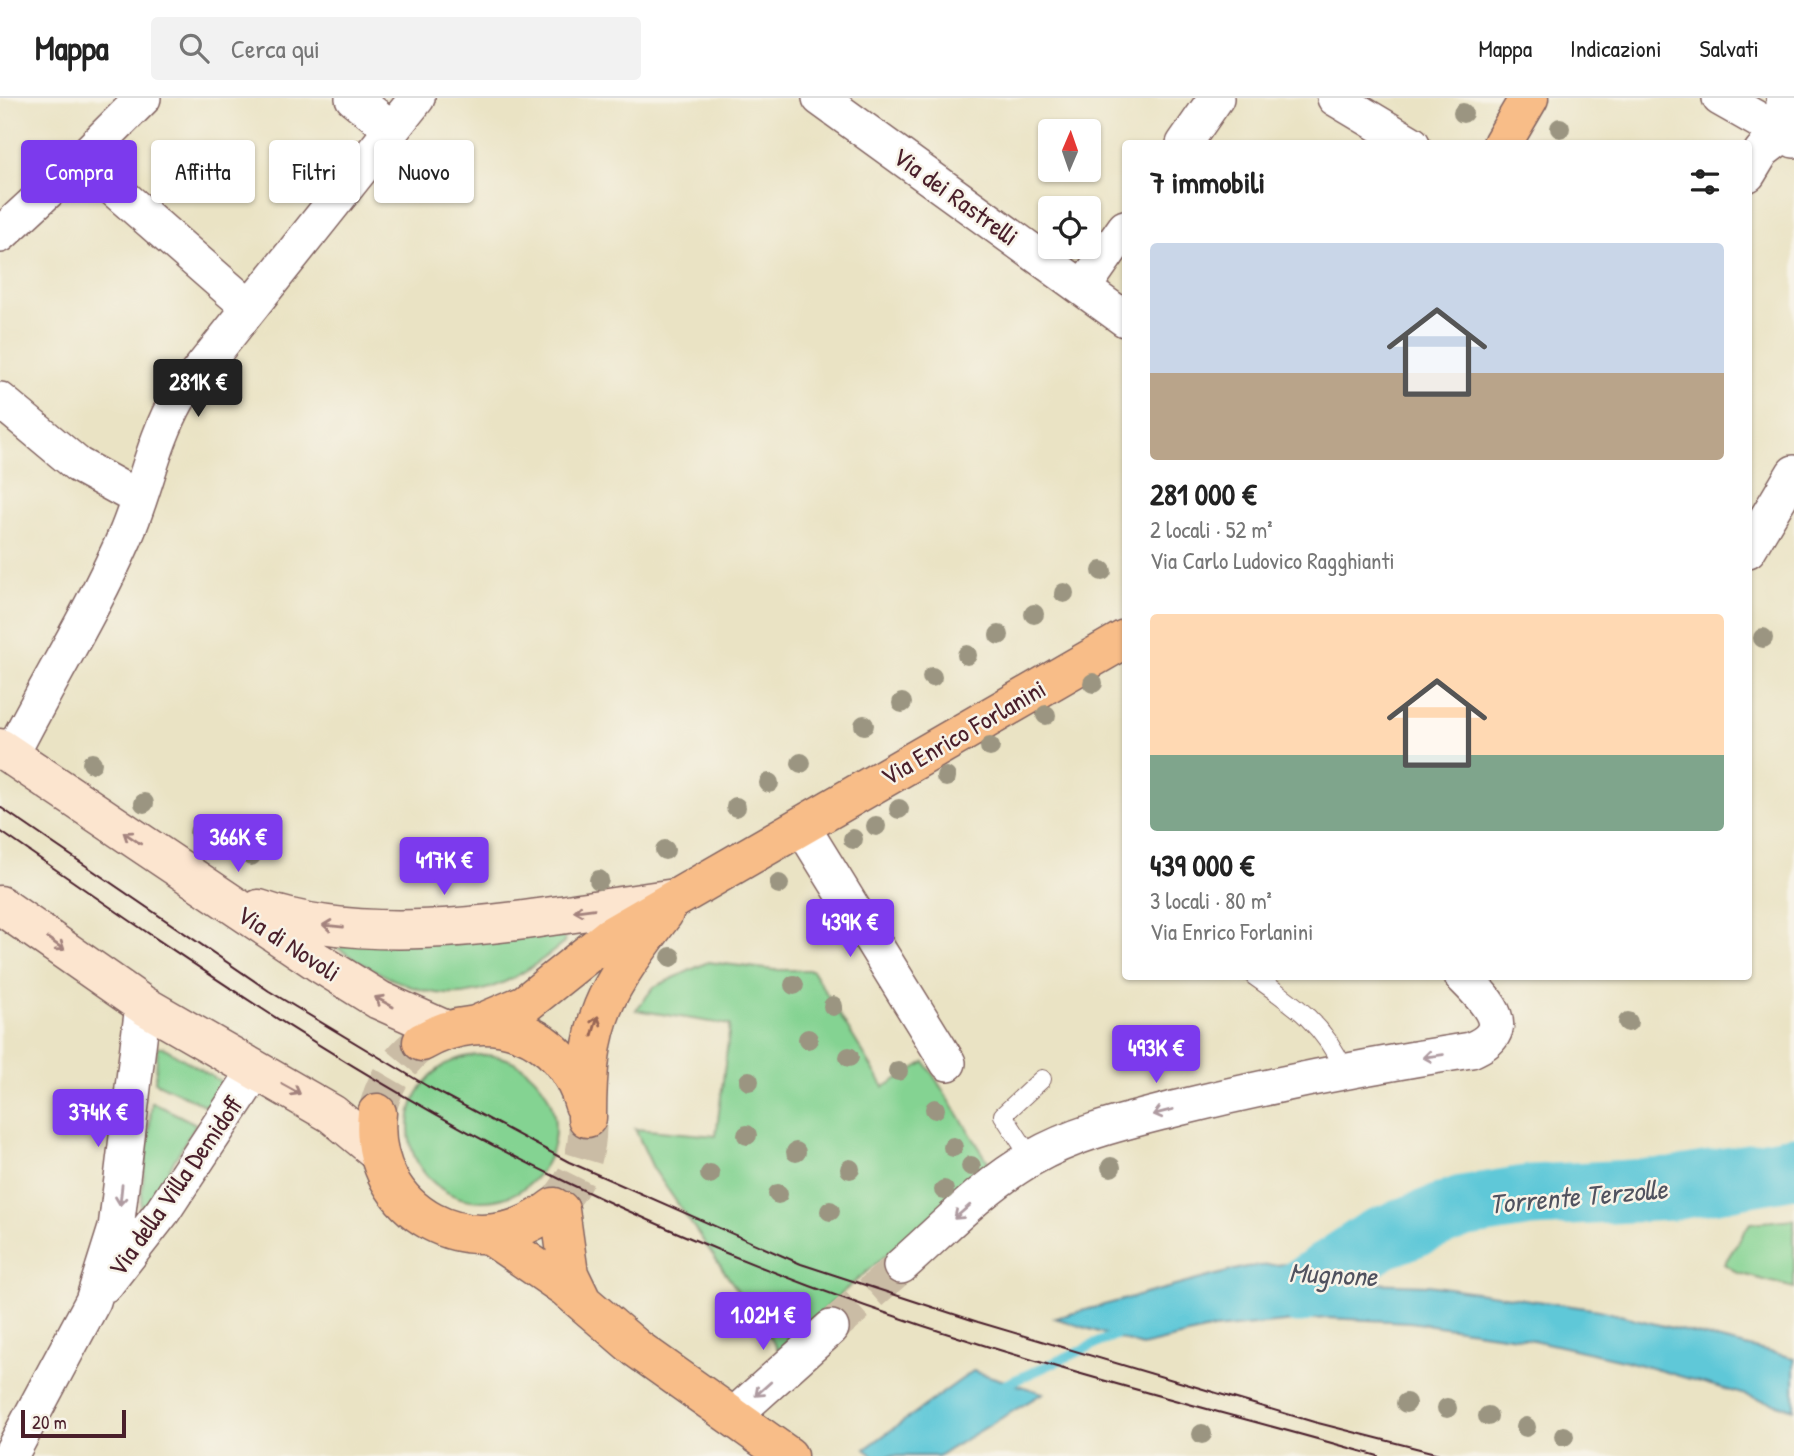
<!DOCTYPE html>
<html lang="it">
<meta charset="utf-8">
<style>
body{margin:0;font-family:"Patrick Hand",sans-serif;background:#f2f2f2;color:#222;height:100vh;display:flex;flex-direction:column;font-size:26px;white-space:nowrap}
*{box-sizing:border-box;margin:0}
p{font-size:23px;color:#767676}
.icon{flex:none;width:38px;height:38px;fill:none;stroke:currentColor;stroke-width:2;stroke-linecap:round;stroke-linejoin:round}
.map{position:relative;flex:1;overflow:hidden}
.sheet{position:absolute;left:1122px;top:42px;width:630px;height:840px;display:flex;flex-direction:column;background:#fff;border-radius:7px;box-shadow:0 2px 5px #0004}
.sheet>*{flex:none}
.banner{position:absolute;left:21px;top:42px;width:665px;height:63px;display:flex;gap:14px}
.needle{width:46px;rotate:2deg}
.tools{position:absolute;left:1038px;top:21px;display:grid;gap:14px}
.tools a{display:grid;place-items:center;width:63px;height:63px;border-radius:7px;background:#fff;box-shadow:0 2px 5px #0004;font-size:35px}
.scale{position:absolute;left:21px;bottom:18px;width:105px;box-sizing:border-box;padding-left:7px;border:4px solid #4a1f2b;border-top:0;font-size:19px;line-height:24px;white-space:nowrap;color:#4a1f2b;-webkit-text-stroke:5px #f7f3e8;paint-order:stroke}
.price{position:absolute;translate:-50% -60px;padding:0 16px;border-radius:7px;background:#7c3aed;color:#fff;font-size:23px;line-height:46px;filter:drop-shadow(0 2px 4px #0008)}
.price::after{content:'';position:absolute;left:50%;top:42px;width:21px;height:16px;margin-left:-10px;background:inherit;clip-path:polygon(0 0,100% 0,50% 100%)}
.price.active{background:#222;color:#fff}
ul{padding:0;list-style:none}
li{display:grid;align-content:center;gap:14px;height:371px;padding:0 28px}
li span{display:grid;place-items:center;height:217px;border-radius:7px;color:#555}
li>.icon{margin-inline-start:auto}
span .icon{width:126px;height:126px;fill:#fffc;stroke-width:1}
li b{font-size:30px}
h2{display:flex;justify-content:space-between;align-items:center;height:84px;padding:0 28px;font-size:30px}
.tag{padding:0 24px;border-radius:7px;background:#fff;box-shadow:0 2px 5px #0004;font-size:24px;line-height:63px}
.tag.active{background:#7c3aed;color:#fff}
header{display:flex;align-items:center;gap:42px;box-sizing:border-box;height:98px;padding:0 35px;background:#fff;border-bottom:2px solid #e0e0e0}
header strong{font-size:33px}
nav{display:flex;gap:38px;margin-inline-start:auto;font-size:24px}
.search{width:490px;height:63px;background:#f2f2f2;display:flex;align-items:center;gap:18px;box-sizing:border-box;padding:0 24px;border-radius:7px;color:#767676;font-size:26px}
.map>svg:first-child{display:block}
.green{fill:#84d392;stroke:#67795e;stroke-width:2}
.water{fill:#5ec8d8;stroke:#547482;stroke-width:2}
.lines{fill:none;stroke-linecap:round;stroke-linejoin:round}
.stream{stroke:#5ec8d8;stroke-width:10}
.river{stroke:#5ec8d8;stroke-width:63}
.street-tunnel{stroke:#cabca5;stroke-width:35;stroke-dasharray:35 18;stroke-linecap:butt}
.primary-tunnel{stroke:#cabca5;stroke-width:38;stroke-dasharray:38 19;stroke-linecap:butt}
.lane-casing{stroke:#826461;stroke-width:20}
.street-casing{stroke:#826461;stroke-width:38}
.secondary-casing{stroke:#826461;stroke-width:41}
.primary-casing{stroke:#826461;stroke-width:41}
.lane{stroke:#fff;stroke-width:18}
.street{stroke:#fff;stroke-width:35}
.secondary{stroke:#fce5cf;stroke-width:38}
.primary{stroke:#f8bd88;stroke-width:38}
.tram{stroke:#4a1f2b;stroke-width:2}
.tree{fill:#9b9581}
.oneway{stroke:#a3827d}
.oneway2{stroke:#986655}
.oneway3{stroke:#ae9aa0}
.labels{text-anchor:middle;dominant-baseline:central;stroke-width:5;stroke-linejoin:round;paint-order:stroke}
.street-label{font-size:26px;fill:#4a1f2b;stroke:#f7f3e8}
.water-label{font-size:28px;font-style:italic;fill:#50525f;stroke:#f7f3e8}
</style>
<header>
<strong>Mappa</strong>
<div class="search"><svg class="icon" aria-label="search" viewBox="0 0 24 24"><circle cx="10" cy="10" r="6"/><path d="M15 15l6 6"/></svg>Cerca qui</div>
<nav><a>Mappa</a><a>Indicazioni</a><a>Salvati</a></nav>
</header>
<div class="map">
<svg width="1794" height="1358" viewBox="0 0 1794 1358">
<rect width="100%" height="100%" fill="#f7f3e8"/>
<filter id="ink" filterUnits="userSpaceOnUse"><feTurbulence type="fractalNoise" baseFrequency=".0143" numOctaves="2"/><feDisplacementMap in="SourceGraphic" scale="14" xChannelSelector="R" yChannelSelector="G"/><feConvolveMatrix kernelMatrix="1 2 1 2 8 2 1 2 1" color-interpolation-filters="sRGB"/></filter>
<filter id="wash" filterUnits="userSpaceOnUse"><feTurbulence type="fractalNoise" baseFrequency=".00686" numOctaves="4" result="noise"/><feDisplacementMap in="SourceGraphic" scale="28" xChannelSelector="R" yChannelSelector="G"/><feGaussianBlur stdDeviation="1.57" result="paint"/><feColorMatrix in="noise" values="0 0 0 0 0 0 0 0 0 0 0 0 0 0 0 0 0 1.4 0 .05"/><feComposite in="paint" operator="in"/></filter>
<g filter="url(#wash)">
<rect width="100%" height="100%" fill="#eae3c4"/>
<path class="green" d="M 560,827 L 565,844 C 473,920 424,907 330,845 Z
M 708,864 L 774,872 L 812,872 L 884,989 L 925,964 L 991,1068 L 844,1193 L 780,1254 L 653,1070 L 635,1031 L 716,1038 L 730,927 L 636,912 L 654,889 Z
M 158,949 L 163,949 L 223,985 L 208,1009 L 155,984 Z
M409 1030a73 73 0 1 1 146 0a73 73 0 1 1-146 0Z
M 152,1004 L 196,1026 L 144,1113 L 140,1110 Z
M 1794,1121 L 1794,1190 L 1738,1175 L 1724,1166 L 1750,1125 Z"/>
<path class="water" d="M 1287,1166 L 1363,1185 L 1428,1187 L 1599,1212 L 1794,1260 L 1794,1311 L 1627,1263 L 1524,1240 L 1410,1224 L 1326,1220 L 1213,1231 L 1142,1248 L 1055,1220 L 1246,1169 Z
M 973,1273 L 1043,1295 L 938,1358 L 874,1358 L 865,1351 Z"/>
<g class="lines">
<path class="stream" d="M 998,1290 L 1124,1233"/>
<path class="river" d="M 1299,1194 L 1377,1142 L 1462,1109 L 1531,1098 L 1672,1091 L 1794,1069"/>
</g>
</g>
<g filter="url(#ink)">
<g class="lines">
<path class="street-tunnel" d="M 831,1230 L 901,1168"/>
<path class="primary-tunnel" d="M 377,1015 C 383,985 398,963 422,944
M 554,1109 C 577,1084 590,1055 587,1020"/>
<g class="lane-casing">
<path id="lane" d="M 1254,878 C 1294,906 1324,926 1344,972
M 1031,1060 L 1003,1017 L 1042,981"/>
</g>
<g class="street-casing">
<path id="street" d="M 353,0 L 392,31
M 820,0 L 1125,221
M 1335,0 L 1412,46
M 1720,0 L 1794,42
M 1184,46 L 1216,0
M 81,62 L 249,209
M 1748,76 L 1762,53 L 1784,36 L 1784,0
M 0,137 L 81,62 L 143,0
M 1083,190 L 1125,130
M 0,302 L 78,367 L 138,400
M 1748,452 L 1794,375
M 11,657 C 48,584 92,514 125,439 C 145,393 153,344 178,300 L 417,0
M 801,727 L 948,965
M 901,1168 C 942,1132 984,1087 1032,1060 C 1077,1034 1128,1023 1178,1010 C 1275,986 1372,967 1471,952 C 1519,932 1486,902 1462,878
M 106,1186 L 163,1113 L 256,972
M 732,1319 L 831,1230
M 10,1358 L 93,1203 L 116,1130 L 143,907"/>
</g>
<g class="secondary-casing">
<path id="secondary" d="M 0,650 L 318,864 L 379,902 L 446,932
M 0,807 L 143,907 L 332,1016 L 378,1054
M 259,811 C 385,855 546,817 676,800"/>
</g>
<g class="primary-casing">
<path id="primary" d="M 1502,46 L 1529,0
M 478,926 L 525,906 L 609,839 L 1125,541
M 422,944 C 487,907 564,932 584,1007
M 377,1015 C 366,1116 476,1173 554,1109
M 587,1020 C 587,917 604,895 664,815
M 560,1112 L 569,1176 L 582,1203
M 489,1137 L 565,1189 L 636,1250 L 788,1358"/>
</g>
<use href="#lane" class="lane"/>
<use href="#street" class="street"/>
<use href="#secondary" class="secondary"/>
<use href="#primary" class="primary"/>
<path class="tram" d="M 0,709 L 269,893 L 427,988 L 569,1064 L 801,1166 L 978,1224 L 1314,1324 L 1447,1358
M 0,733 C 182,859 365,988 566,1084 C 699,1148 838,1202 980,1246 C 1111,1287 1245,1320 1378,1358"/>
</g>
<g class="tree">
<circle cx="1463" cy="15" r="10"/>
<circle cx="1560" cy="30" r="10"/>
<circle cx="1102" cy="473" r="10"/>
<circle cx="1064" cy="495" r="10"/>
<circle cx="1034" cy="516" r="10"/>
<circle cx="999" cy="537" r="10"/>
<circle cx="1763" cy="540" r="10"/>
<circle cx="967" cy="557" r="10"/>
<circle cx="932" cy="579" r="10"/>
<circle cx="1093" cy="585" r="10"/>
<circle cx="902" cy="605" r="10"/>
<circle cx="1046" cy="617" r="10"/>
<circle cx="864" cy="627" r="10"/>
<circle cx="990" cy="649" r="10"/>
<circle cx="92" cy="665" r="10"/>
<circle cx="801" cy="665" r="10"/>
<circle cx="946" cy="679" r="10"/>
<circle cx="769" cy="685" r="10"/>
<circle cx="144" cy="705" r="10"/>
<circle cx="736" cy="709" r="10"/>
<circle cx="899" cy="711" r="10"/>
<circle cx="876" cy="728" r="10"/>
<circle cx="199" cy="734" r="10"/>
<circle cx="853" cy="741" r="10"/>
<circle cx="665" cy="752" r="10"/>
<circle cx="251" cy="758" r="10"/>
<circle cx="599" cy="782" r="10"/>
<circle cx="779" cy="786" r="10"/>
<circle cx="671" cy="859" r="10"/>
<circle cx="794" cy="887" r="10"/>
<circle cx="833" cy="908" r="10"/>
<circle cx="1628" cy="924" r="10"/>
<circle cx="808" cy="941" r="10"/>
<circle cx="849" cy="959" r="10"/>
<circle cx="898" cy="973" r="10"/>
<circle cx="749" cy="983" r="10"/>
<circle cx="935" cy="1011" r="10"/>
<circle cx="747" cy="1037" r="10"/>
<circle cx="953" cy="1049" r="10"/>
<circle cx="796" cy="1054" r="10"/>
<circle cx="971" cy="1068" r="10"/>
<circle cx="1111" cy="1069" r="10"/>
<circle cx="850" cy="1071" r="10"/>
<circle cx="710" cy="1076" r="10"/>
<circle cx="944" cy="1092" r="10"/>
<circle cx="778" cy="1096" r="10"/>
<circle cx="830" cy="1113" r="10"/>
<circle cx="1406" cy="1305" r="10"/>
<circle cx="1447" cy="1310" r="10"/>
<circle cx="1488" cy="1318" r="10"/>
<circle cx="1526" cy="1329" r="10"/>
<circle cx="1202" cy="1336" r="10"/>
<circle cx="1564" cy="1338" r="10"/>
</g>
<defs><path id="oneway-shaft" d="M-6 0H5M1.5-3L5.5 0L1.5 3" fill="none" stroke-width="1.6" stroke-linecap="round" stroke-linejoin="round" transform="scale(1.75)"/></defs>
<g class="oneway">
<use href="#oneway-shaft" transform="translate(132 740) rotate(-146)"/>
<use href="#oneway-shaft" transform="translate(584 812) rotate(172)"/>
<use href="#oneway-shaft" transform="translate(333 828) rotate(-174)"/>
<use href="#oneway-shaft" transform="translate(56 846) rotate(35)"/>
<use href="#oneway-shaft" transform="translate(384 904) rotate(-151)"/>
<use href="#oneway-shaft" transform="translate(291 991) rotate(29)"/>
</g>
<use class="oneway2" href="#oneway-shaft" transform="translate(595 928) rotate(-73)"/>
<g class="oneway3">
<use href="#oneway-shaft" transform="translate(1433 958) rotate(172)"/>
<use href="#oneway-shaft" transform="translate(1163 1014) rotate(166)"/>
<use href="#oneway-shaft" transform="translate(121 1097) rotate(96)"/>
<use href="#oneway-shaft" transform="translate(962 1114) rotate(139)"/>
<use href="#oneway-shaft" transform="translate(763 1291) rotate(138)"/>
</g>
</g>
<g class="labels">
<g class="street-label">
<text transform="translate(956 98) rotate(36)">Via dei Rastrelli</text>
<text transform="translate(963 634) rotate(-30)">Via Enrico Forlanini</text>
<text transform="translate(289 845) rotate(33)">Via di Novoli</text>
<text transform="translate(175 1088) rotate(-55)">Via della Villa Demidoff</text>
</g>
<g class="water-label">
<text transform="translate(1578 1098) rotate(-5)">Torrente Terzolle</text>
<text transform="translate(1333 1176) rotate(3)">Mugnone</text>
</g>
</g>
</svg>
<div class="tools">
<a><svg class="needle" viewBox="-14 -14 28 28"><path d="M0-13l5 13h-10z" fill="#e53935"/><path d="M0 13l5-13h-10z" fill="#767676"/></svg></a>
<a><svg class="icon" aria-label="locate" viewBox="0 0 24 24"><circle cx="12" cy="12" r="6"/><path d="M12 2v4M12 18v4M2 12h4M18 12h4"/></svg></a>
</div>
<div class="scale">20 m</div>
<b class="price active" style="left:198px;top:321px">281K €</b>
<b class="price" style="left:238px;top:776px">366K €</b>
<b class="price" style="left:444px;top:799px">417K €</b>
<b class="price" style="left:850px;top:861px">439K €</b>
<b class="price" style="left:1156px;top:987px">493K €</b>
<b class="price" style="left:98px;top:1051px">374K €</b>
<b class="price" style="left:763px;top:1254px">1.02M €</b>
<div class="banner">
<a class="tag active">Compra</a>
<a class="tag">Affitta</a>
<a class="tag">Filtri</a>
<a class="tag">Nuovo</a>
</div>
<section class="sheet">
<h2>7 immobili<svg class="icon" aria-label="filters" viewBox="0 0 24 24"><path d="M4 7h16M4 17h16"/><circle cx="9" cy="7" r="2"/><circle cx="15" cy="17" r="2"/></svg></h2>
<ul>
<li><span style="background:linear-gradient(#c9d6e8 60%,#b9a48a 0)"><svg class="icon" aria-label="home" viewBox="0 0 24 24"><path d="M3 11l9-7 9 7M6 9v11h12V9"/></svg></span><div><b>281 000 €</b><p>2 locali · 52 m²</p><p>Via Carlo Ludovico Ragghianti</p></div></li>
<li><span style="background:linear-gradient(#ffd9b3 65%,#7fa58c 0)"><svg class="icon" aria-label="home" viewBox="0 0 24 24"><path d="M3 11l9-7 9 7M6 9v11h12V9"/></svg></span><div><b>439 000 €</b><p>3 locali · 80 m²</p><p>Via Enrico Forlanini</p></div></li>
</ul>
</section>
</div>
